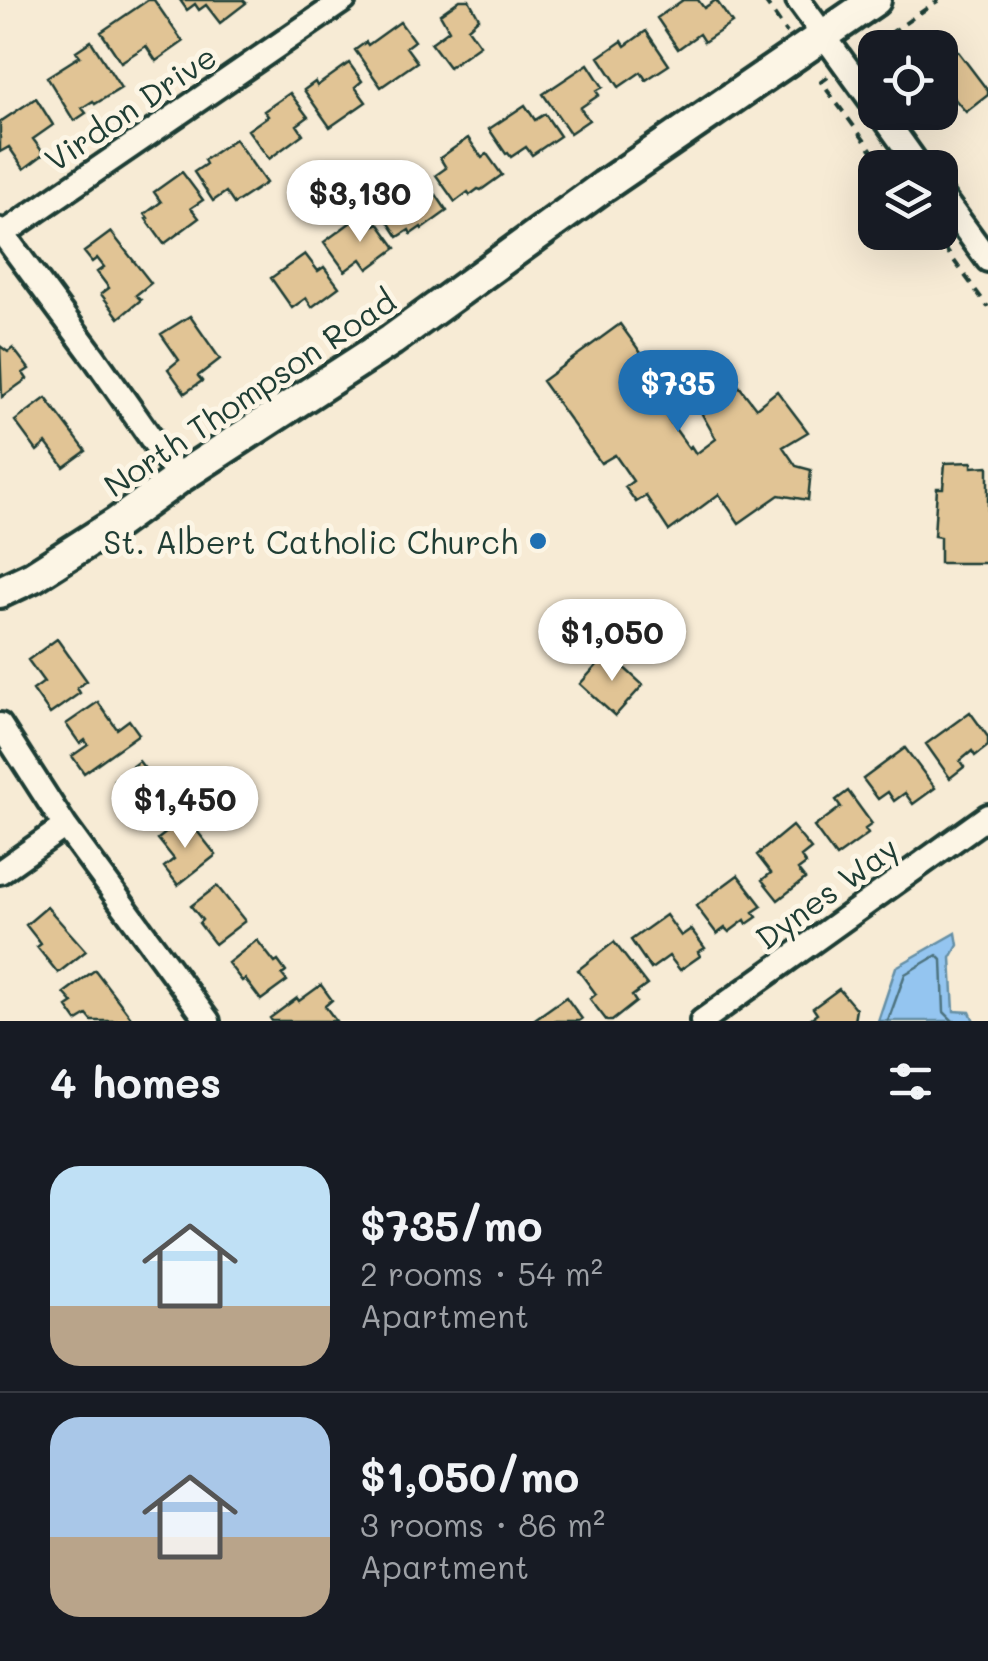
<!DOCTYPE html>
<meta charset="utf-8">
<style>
body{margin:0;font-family:Mali,sans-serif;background:#242831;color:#f1f3f6;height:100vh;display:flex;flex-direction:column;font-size:38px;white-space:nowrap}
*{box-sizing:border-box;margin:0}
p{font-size:32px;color:#9ea1a6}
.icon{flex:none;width:55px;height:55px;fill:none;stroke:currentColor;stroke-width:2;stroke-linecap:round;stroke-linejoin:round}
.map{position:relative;height:1021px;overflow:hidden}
.sheet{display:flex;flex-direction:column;background:#171b24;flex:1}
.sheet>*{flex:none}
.buttons{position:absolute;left:858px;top:30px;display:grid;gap:20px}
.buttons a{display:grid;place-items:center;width:100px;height:100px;border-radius:20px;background:#171b24;box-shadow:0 10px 40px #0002;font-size:50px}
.price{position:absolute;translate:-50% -85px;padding:0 22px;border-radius:35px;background:#fff;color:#222;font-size:32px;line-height:65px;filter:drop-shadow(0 2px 5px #0008)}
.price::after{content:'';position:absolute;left:50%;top:60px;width:30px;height:22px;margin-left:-15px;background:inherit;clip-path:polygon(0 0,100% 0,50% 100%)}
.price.active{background:#1f6fb2;color:#fff}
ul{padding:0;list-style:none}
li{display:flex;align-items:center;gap:30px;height:250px;padding:0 50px}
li+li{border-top:2px solid #363941}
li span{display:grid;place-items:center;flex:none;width:280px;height:200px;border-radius:30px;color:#555}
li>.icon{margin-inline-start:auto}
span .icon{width:120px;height:120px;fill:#fffc;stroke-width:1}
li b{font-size:42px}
h2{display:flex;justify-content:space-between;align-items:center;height:120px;padding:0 50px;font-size:42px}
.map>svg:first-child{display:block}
.water{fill:#94c5f0;stroke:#658fa5;stroke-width:2.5}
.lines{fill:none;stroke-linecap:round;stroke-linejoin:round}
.shore{stroke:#4e737f;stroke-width:2.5}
.building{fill:#e1c495;stroke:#1f3d34;stroke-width:2.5}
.street-casing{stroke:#1f3d34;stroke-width:30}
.secondary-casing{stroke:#1f3d34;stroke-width:38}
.path{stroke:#1f3d34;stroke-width:4;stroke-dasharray:10 8;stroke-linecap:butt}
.street{stroke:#fcf5e5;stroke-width:22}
.secondary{stroke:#fcf5e5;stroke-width:30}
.poi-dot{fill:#1f6fb2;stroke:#fcf5e5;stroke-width:4}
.labels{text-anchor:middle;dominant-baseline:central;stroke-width:10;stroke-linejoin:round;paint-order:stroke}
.street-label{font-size:32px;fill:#1f3d34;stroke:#fcf5e5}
.poi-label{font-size:32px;fill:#1f3d34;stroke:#fcf5e5;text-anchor:end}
</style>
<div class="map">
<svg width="988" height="1021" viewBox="0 0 988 1021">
<rect width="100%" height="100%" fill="#f7ebd5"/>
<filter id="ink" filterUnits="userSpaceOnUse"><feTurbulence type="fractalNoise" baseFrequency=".01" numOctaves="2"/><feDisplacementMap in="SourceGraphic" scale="20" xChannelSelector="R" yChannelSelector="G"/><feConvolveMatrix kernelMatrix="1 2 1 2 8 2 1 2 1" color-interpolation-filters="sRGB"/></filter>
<g filter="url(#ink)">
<path class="water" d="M 956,933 L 958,945 L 951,958 L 954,1011 L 970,1012 L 974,1021 L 878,1021 L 896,967 Z"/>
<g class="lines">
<path class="shore" d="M 888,1021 L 905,974 L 937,955 L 942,960 L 944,1012 L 953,1021"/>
</g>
<path class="building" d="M 148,0 L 154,0 L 183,42 L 156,61 L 146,46 L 121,62 L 101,32 Z
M 180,0 L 243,0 L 246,3 L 220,23 L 206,5 L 199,10 L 195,4 L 187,10 Z
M 460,0 L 469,0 L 479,18 L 468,28 L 480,45 L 449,67 L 431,43 L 449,30 L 440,14 Z
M 683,0 L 698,0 L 704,8 L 716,0 L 732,23 L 704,42 L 699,34 L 678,49 L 657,18 Z
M 400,22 L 414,41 L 406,47 L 417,62 L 381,87 L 355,50 L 366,42 L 368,45 Z
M 646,31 L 669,65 L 646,80 L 641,72 L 619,87 L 599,57 L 622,41 L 625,46 Z
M 944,33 L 988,91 L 988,95 L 966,112 L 940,82 L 940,48 L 927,46 Z
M 91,41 L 121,88 L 95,104 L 93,101 L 82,108 L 86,113 L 74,121 L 47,77 L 80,56 L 76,51 Z
M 349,63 L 362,81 L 355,87 L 366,102 L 330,127 L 304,90 L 315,82 L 317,86 Z
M 588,64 L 603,87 L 596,91 L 599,95 L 580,108 L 589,120 L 570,133 L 543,94 Z
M 290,93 L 308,117 L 297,125 L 303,134 L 269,159 L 248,130 L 268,116 L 264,111 Z
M 36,98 L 53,125 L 33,139 L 44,154 L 24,169 L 9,147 L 0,152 L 0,122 Z
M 525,105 L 535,120 L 545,114 L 560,136 L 532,155 L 526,147 L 511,157 L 508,153 L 506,154 L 489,129 Z
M 468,138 L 482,158 L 487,154 L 502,175 L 481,190 L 478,189 L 470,195 L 468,192 L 455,202 L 436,175 L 446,168 L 440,158 Z
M 235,139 L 266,183 L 234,204 L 226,192 L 213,201 L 194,172 L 206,164 L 204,160 Z
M 182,172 L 203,200 L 191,208 L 199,218 L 164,244 L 146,219 L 148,218 L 145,214 L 161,202 L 154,192 Z
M 429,184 L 447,211 L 422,229 L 421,227 L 411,234 L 409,230 L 398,237 L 381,211 Z
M 358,217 L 367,230 L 378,223 L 396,248 L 368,269 L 361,259 L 345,271 L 324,242 Z
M 111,232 L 151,283 L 136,295 L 141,300 L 119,318 L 101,294 L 109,288 L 97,272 L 104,267 L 97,258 L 92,262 L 84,252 Z
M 305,254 L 318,271 L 324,267 L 339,287 L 312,307 L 306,298 L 292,308 L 271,278 Z
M 190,316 L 220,359 L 198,376 L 202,381 L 185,393 L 168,369 L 179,360 L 161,334 Z
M 620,324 L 680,407 L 666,416 L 689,448 L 691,446 L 696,454 L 716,439 L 702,414 L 739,386 L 756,408 L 777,391 L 808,432 L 783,447 L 796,466 L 811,470 L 808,500 L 779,495 L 739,523 L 719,494 L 669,531 L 646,496 L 636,502 L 625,487 L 633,481 L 615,455 L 601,463 L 542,381 Z
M 0,346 L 8,352 L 13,348 L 29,369 L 23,373 L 27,379 L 2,397 Z
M 46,398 L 86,451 L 64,467 L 46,443 L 37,451 L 15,421 Z
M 972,462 L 972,467 L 988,466 L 988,563 L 940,563 L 940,537 L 934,536 L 937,488 L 943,488 L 945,463 Z
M 57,639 L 87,681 L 77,688 L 80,693 L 50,714 L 33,690 L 44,682 L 28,660 Z
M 608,653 L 643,685 L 615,716 L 580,684 Z
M 98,702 L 117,729 L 129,720 L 139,734 L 84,773 L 72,756 L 88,745 L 85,740 L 80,744 L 66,724 Z
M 970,712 L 988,737 L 988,746 L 975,756 L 972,751 L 960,761 L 964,767 L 950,778 L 926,744 Z
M 905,748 L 935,788 L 913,804 L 905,793 L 894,801 L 888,792 L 878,799 L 863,779 Z
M 139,761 L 170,801 L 150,817 L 152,819 L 137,831 L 118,807 L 129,799 L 114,780 Z
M 848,791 L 872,824 L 865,829 L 868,834 L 836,857 L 814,827 L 841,807 L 836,800 Z
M 186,817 L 216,855 L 178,885 L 164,867 L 174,859 L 158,839 Z
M 792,826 L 811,849 L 801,857 L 806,864 L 798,870 L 805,879 L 778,900 L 762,880 L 771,873 L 757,855 Z
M 738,875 L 762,906 L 753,912 L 757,917 L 747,924 L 745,920 L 729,932 L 725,928 L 717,934 L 696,906 Z
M 217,886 L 245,921 L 215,944 L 199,923 L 202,920 L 191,906 Z
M 47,907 L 86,951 L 58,973 L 37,947 L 41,944 L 26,925 Z
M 666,915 L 681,936 L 691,929 L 705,948 L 698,952 L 700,956 L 680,970 L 669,956 L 651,969 L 631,940 Z
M 257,940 L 275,963 L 278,961 L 286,972 L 282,975 L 287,981 L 261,1000 L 245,979 L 242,981 L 228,963 Z
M 614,942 L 647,985 L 632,996 L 636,1002 L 612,1021 L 607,1021 L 590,999 L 596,994 L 578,970 Z
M 95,970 L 133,1020 L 131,1021 L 92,1021 L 87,1015 L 77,1021 L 67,1007 L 73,1003 L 64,993 Z
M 321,985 L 332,1000 L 325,1006 L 336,1021 L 272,1021 L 270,1018 L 297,998 L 299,1001 Z
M 839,989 L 856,1009 L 854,1021 L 807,1021 L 817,1014 L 813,1008 Z
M 566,997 L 582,1019 L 579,1021 L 532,1021 Z"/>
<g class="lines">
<g class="street-casing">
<path id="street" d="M 798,0 L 875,106
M 880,112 L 920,168
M 940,194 L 988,260
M 0,230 L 94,357 L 179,478
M 3,234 L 344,0
M 0,725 L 65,826 L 208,1021
M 0,872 L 65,826
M 702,1021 L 988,816"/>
</g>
<g class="secondary-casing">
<path id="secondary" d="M 0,592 L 34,576 L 117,523 L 179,478 L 392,340 L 604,186 L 875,0"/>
</g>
<path class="path" d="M 764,0 L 787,33
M 860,54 L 939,0
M 828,77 L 821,82 L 885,168
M 933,232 L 988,307"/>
<use href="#street" class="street"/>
<use href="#secondary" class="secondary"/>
</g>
</g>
<circle class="poi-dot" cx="538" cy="541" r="10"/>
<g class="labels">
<g class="street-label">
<text transform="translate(130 107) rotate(-34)">Virdon Drive</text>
<text transform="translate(249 392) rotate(-34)">North Thompson Road</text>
<text transform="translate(826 892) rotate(-36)">Dynes Way</text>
</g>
<g class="poi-label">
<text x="518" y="541">St. Albert Catholic Church</text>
</g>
</g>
</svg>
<div class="buttons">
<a><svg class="icon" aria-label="locate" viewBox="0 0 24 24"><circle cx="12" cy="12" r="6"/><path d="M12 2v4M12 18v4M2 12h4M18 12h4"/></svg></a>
<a><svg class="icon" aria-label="layers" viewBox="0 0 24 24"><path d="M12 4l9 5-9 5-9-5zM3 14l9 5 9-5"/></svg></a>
</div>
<b class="price" style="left:360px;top:245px">$3,130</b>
<b class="price active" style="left:678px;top:435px">$735</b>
<b class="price" style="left:612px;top:684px">$1,050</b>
<b class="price" style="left:185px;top:851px">$1,450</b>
</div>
<section class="sheet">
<h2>4 homes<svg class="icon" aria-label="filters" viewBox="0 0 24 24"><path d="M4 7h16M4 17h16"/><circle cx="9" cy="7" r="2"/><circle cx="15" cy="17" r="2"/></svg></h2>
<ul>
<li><span style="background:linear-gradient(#bfe0f5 70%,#b9a48a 0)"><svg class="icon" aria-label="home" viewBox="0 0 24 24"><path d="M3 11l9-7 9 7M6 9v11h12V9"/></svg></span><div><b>$735/mo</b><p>2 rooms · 54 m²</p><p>Apartment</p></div></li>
<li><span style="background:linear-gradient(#a9c7e8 60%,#b9a48a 0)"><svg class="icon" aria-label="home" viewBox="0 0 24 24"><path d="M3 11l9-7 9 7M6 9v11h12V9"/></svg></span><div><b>$1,050/mo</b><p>3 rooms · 86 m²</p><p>Apartment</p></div></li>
</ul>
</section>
